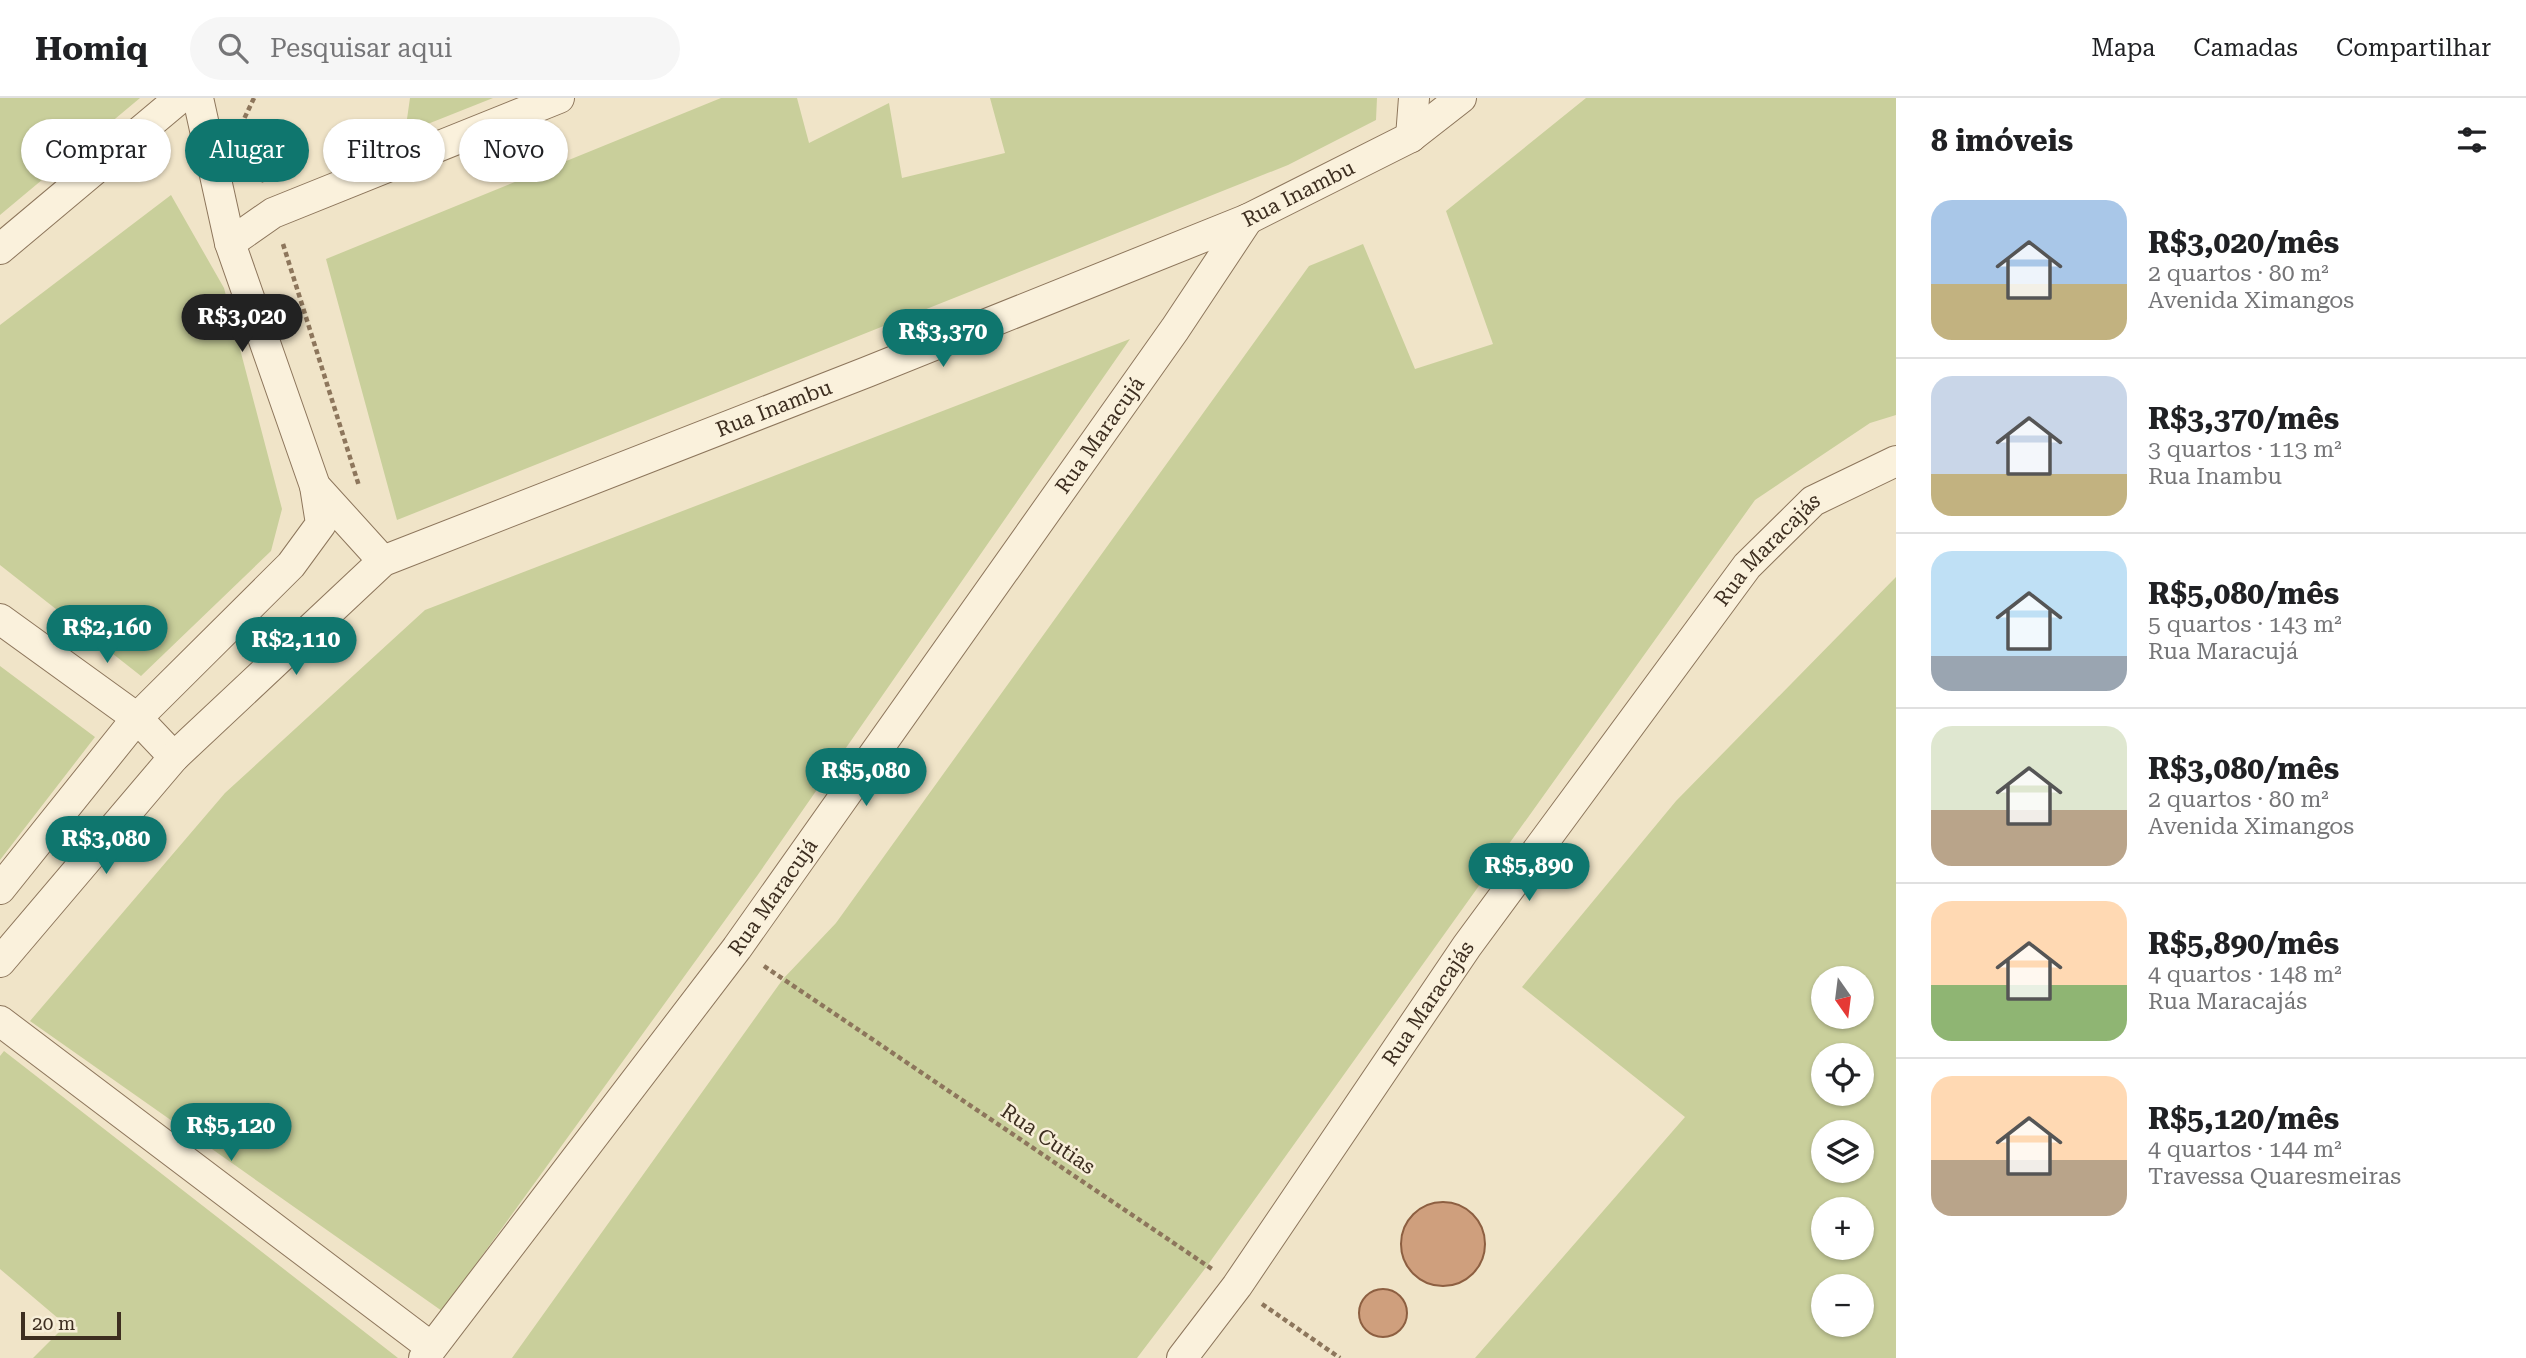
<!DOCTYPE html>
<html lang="pt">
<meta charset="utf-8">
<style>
body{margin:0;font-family:"Roboto Serif",serif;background:#f6f6f6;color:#202124;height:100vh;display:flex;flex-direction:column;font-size:26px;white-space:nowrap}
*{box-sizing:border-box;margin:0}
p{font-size:23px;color:#757577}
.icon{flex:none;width:38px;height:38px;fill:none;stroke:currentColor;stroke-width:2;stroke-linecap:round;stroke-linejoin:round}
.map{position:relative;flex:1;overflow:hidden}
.sheet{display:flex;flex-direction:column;background:#fff;width:630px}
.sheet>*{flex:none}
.hud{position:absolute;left:21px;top:21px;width:665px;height:63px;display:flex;gap:14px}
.needle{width:46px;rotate:166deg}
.fabs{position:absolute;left:1811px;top:868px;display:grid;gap:14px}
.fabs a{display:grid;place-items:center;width:63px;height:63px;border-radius:50%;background:#fff;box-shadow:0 2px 5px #0004;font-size:35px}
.scale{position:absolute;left:21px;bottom:18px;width:100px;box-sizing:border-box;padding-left:7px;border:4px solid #3d2e20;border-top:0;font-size:19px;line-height:24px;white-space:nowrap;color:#3d2e20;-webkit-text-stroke:5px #f7eed8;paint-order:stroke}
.price{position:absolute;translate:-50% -60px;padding:0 16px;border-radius:24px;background:#0f766e;color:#fff;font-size:23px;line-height:46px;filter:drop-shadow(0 2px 4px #0008)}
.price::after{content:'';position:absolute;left:50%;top:42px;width:21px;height:16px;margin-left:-10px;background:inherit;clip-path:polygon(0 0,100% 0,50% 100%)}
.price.selected{background:#222;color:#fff}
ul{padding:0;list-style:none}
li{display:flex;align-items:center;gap:21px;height:175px;padding:0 35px}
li+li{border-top:2px solid #e0e0e0}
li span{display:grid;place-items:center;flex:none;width:196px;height:140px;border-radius:21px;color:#555}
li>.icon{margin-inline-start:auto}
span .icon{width:84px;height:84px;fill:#fffc;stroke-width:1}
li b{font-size:30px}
h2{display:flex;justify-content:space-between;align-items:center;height:84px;padding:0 35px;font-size:30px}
.pill{padding:0 24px;border-radius:32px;background:#fff;box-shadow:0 2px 5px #0004;font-size:24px;line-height:63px}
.pill.selected{background:#0f766e;color:#fff}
header{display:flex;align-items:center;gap:42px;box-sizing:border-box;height:98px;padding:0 35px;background:#fff;border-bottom:2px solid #e0e0e0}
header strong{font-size:33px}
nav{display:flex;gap:38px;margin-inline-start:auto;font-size:24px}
.search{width:490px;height:63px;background:#f6f6f6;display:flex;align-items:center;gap:18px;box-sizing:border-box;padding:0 24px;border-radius:38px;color:#757577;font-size:26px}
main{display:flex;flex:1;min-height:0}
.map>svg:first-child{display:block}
.green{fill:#c9cf9b;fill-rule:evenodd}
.building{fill:#cf9f7d;stroke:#8d5f41;stroke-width:2}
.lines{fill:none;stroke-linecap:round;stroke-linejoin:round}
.street-casing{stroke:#8d765c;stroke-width:32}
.path{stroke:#8d765c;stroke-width:4.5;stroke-dasharray:5 3.5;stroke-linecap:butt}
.street{stroke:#faf1dc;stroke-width:30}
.labels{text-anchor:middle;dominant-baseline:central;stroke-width:5;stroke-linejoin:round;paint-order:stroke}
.street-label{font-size:21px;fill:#3d2e20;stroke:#f7eed8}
</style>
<header>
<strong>Homiq</strong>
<div class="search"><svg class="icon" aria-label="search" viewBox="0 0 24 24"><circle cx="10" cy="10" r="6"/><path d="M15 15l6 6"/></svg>Pesquisar aqui</div>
<nav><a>Mapa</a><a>Camadas</a><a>Compartilhar</a></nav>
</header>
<main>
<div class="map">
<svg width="1896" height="1260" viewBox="0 0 1896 1260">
<rect width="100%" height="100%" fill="#f0e4c8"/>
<path class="green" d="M 0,0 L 140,0 L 0,117 Z
M 410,0 L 493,0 L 405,35 Z
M 721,0 L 797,0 L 809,45 L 889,5 L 902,80 L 1005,55 L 990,0 L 1377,0 L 1376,22 L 1288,67 L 397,422 L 326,161 Z
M 1586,0 L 1896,0 L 1896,317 L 1870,325 L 1755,402 L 1207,1168 L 1137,1260 L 512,1260 L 783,881 L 836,825 L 1309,168 L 1363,146 L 1415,271 L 1493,246 L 1446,113 Z
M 171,97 L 224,190 L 282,411 L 271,453 L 141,578 L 0,467 L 0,227 Z
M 1130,241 L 757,778 L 442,1213 L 30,923 L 225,695 L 425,512 Z
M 1896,479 L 1896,1260 L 1475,1260 L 1685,1019 L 1522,889 L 1676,703 ZM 1824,880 L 1862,880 L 1862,919 L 1824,919 ZM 1824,957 L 1862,957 L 1862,996 L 1824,996 ZM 1824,1034 L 1862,1034 L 1862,1073 L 1824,1073 ZM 1824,1111 L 1862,1111 L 1862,1150 L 1824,1150 ZM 1824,1188 L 1862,1188 L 1862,1227 L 1824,1227 Z
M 0,568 L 95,639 L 0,762 Z
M 4,953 L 398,1260 L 33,1260 L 66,1227 L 0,1171 L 0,958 Z"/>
<path class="building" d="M1401 1146a42 42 0 1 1 84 0a42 42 0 1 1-84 0Z
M1359 1215a24 24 0 1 1 48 0a24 24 0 1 1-48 0Z"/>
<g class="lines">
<g class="street-casing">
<g id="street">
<path d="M 198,0 L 230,145 L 315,388 L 383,463"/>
<path d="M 1411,39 L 1414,0"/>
<path d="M 230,145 L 273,115 L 559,0"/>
<path d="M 0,151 L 180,0"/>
<path d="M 0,521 L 137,620 L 174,659"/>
<path d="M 0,791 L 137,620 L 291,467 L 321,426 L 315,388"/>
<path id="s1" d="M 0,864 L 174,659 L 383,463 L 867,274 L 1248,121 L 1411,39 L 1461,0"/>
<path d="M 0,923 L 431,1249"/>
<path id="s2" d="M 424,1260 L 737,850 L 1175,231 L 1248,121"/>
<path id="s3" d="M 1182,1260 L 1237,1188 L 1467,848 L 1747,468 L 1813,403 L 1896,363"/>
</g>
</g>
<path class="path" d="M 254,0 L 244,21 L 264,84
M 283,146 L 359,388
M 764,868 L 1212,1171
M 1262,1206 L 1340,1260"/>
<use href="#street" class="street"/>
</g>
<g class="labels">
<g class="street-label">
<text stroke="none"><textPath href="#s1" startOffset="1542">Rua Inambu</textPath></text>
<text stroke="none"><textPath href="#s1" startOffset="975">Rua Inambu</textPath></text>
<text stroke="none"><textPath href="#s2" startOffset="1144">Rua Maracujá</textPath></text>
<text stroke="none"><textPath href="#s3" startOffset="999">Rua Maracajás</textPath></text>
<text stroke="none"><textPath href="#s2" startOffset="578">Rua Maracujá</textPath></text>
<text stroke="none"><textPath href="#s3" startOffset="432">Rua Maracajás</textPath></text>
<text transform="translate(1048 1041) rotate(34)">Rua Cutias</text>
</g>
</g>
</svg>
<div class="fabs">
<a><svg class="needle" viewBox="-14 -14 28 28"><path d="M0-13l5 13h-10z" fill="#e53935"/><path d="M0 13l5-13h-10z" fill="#757577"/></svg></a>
<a><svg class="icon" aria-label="locate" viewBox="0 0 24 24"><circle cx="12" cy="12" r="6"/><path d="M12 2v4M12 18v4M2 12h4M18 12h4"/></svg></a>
<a><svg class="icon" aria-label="layers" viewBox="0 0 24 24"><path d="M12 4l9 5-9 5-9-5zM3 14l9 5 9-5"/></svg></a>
<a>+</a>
<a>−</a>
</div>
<div class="scale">20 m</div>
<b class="price selected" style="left:242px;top:256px">R$3,020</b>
<b class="price" style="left:943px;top:271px">R$3,370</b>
<b class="price" style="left:107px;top:567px">R$2,160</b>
<b class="price" style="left:296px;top:579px">R$2,110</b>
<b class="price" style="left:866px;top:710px">R$5,080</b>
<b class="price" style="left:106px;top:778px">R$3,080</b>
<b class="price" style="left:1529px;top:805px">R$5,890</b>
<b class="price" style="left:231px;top:1065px">R$5,120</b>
<div class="hud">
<a class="pill">Comprar</a>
<a class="pill selected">Alugar</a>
<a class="pill">Filtros</a>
<a class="pill">Novo</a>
</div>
</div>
<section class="sheet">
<h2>8 imóveis<svg class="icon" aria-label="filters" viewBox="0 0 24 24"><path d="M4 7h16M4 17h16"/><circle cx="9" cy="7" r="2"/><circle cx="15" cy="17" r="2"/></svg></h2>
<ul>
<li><span style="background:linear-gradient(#a9c7e8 60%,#c2b280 0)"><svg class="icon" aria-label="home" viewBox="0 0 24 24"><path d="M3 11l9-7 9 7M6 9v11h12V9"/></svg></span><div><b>R$3,020/mês</b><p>2 quartos · 80 m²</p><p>Avenida Ximangos</p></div></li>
<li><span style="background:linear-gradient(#c9d6e8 70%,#c2b280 0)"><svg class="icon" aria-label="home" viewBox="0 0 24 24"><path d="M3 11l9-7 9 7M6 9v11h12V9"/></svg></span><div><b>R$3,370/mês</b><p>3 quartos · 113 m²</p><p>Rua Inambu</p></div></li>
<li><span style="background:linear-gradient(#bfe0f5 75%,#9aa5b1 0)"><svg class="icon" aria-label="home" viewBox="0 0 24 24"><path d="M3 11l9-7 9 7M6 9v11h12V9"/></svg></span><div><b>R$5,080/mês</b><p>5 quartos · 143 m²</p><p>Rua Maracujá</p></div></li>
<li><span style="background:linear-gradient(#dfe7d0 60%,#b9a48a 0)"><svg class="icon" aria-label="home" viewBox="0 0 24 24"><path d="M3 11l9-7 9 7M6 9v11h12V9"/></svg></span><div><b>R$3,080/mês</b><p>2 quartos · 80 m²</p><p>Avenida Ximangos</p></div></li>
<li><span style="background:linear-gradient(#ffd9b3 60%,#8fb573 0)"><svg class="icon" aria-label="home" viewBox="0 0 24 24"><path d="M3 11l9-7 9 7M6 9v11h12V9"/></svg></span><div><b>R$5,890/mês</b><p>4 quartos · 148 m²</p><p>Rua Maracajás</p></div></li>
<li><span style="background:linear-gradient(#ffd9b3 60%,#b9a48a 0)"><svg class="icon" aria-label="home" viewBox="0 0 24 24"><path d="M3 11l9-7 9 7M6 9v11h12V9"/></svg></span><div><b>R$5,120/mês</b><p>4 quartos · 144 m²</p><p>Travessa Quaresmeiras</p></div></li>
</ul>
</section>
</main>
